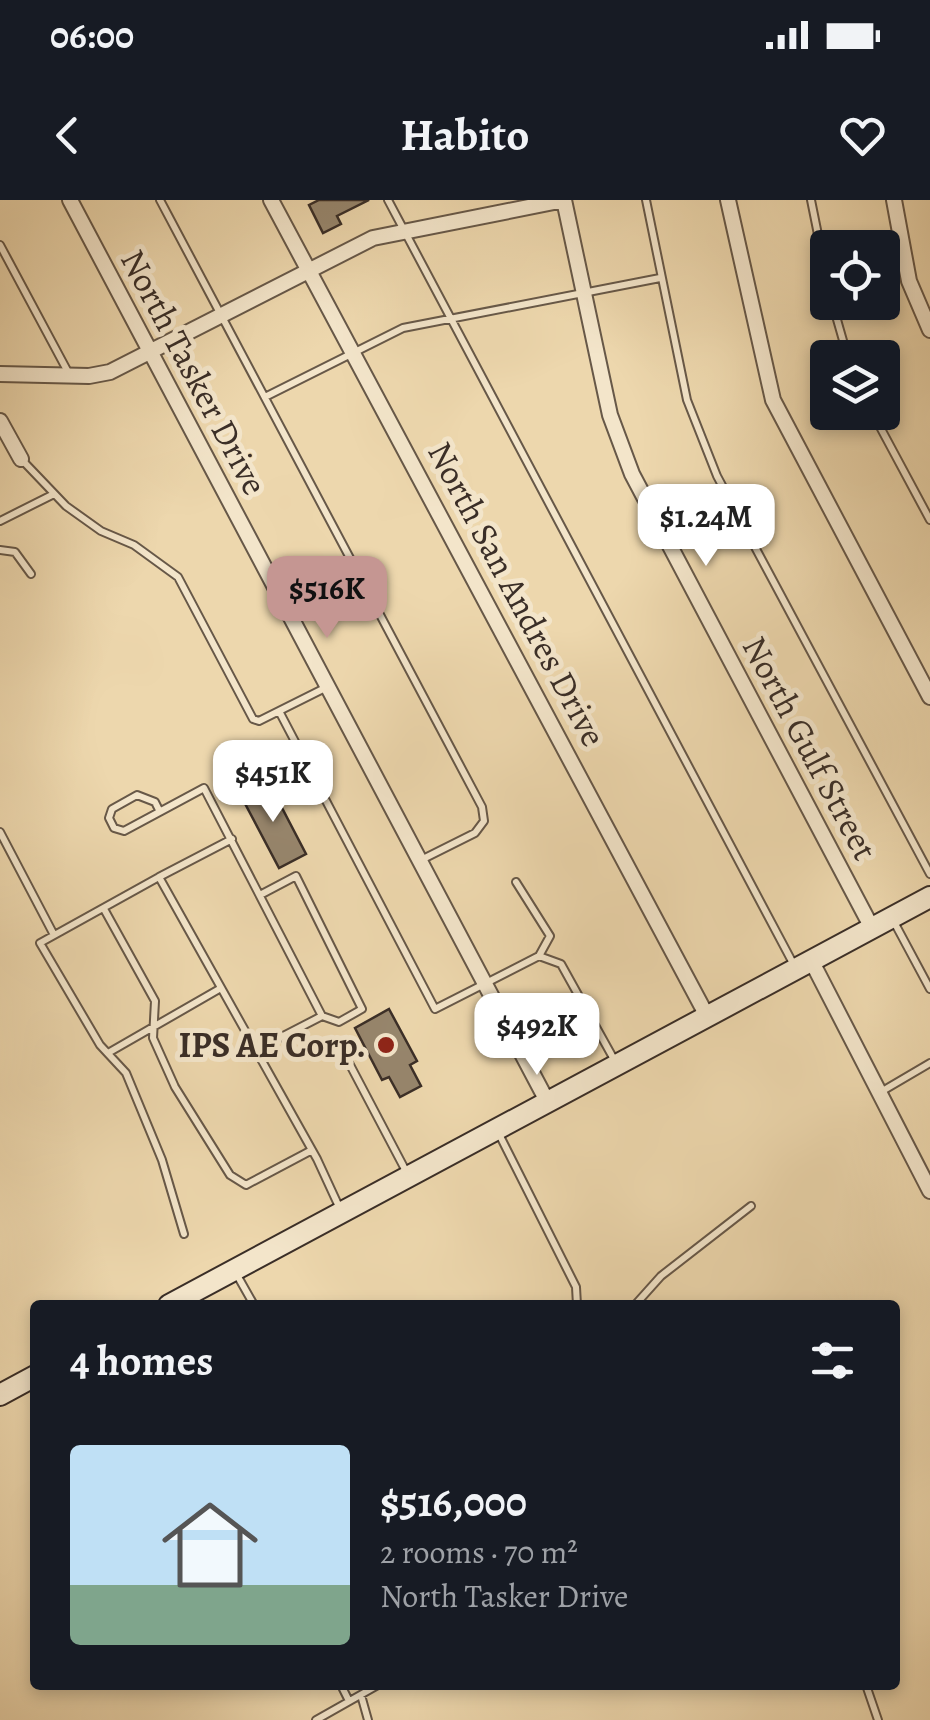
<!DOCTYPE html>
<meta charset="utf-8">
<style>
body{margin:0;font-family:Alegreya,serif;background:#20242c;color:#f1f3f6;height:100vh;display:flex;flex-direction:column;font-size:38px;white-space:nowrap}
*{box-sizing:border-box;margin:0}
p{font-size:32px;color:#9ea1a6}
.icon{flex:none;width:55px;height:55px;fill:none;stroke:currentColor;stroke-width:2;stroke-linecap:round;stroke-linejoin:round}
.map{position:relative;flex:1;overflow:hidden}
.sheet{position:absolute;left:30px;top:1100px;width:870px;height:390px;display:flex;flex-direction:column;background:#171b24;border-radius:10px;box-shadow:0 5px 15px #0003}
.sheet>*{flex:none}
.fabs{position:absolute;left:810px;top:30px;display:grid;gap:20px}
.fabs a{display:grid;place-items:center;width:90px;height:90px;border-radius:10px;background:#171b24;box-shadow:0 5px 15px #0003;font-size:50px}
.price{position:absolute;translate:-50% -85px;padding:0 22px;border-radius:20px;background:#fff;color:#222;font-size:32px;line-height:65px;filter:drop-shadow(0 2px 5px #0008)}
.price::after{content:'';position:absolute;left:50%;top:60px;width:30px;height:22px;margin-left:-15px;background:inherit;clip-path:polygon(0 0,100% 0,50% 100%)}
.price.on{background:#c59692;color:#111}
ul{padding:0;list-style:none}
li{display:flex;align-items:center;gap:30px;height:250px;padding:0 40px}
li span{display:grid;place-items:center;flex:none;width:280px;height:200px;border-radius:10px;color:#555}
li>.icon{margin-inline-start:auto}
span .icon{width:120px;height:120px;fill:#fffc;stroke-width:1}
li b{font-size:42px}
h2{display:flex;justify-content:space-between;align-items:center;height:120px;padding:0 40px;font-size:42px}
.status{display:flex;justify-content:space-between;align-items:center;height:70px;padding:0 50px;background:#171b24;direction:ltr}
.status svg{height:28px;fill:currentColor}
header{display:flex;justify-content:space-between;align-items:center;height:130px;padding:0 40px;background:#171b24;font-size:45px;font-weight:700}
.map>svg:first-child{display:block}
.building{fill:#97866d;stroke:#3a2e27;stroke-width:2.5}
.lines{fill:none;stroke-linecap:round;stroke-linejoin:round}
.service-casing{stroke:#675848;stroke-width:10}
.minor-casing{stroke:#675848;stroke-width:18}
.secondary-casing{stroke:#3a2e27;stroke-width:24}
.service{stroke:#f3e5ca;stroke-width:6}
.minor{stroke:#f3e5ca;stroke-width:14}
.secondary{stroke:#f3e5ca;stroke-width:20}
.poi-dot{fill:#8f2418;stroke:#f3e5ca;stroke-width:4}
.labels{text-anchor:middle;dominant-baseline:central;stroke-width:10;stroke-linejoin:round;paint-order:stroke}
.street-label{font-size:35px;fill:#3a2e27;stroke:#f3e5ca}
.poi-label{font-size:35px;font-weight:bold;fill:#3a2e27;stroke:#f3e5ca;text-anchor:end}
</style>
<div class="status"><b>06:00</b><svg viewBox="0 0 49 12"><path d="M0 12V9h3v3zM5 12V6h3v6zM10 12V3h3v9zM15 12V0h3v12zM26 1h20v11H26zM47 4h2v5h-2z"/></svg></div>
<header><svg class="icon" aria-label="back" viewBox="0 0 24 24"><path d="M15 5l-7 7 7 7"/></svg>Habito<svg class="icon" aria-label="heart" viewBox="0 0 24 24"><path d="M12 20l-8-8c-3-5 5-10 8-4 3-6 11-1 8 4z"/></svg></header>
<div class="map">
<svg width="930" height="1520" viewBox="0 0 930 1520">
<rect width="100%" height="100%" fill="#edd7ad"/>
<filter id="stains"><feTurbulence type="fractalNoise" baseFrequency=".002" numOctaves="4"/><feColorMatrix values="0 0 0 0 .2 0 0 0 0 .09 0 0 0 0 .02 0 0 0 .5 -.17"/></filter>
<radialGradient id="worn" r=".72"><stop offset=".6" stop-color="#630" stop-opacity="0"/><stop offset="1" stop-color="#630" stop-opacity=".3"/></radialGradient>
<path class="building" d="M 319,0 L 369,0 L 337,16 L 341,24 L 323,33 L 309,5 Z
M 268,581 L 306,654 L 279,668 L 241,596 Z
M 389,809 L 417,861 L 410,865 L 421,886 L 400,897 L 389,877 L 382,880 L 355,828 Z"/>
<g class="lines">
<g class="service-casing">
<path id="service" d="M 160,0 L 482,607 L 484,621 L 475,633 L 419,661
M 388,0 L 795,767
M 646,0 L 687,200 L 717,276 L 930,674
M 811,0 L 828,84
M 0,45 L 68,172
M 832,102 L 848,158
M 265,197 L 403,128 L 660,78
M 872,212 L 930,320
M 23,261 L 66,306 L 101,331 L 134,345 L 178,377 L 253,519 L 259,521 L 325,488
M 0,321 L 54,294
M 0,350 L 15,352 L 31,374
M 279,511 L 435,809 L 539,756 L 550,736 L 516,682
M 159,610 L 155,602 L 137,595 L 112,609 L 109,618 L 114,628 L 124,631 L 204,588 L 322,816 L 256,850
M 0,632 L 54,735
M 159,677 L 232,639
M 260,695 L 296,676 L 362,809 L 339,822 L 322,816
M 104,709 L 155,801 L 153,838 L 175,887 L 230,975 L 246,985 L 312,950
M 893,720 L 930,789
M 539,756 L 561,764 L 616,863
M 338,842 L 408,975
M 108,853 L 221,788
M 879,893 L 930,863
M 499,934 L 576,1087 L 577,1105
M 184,1034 L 162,960 L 126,873 L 100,845 L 40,743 L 159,677 L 317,959 L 341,1011
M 237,1075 L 254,1105
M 635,1105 L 661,1076 L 751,1006
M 341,1485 L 349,1501
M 866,1485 L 878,1520
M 361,1495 L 368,1520
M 316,1520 L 378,1485"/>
</g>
<g class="minor-casing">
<path id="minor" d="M 70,0 L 547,901
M 271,0 L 707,816
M 564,0 L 610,215 L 632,274 L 872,728
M 728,0 L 773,200 L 930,497
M 894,0 L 909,81 L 930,130
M 0,174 L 89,176 L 110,172 L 373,38 L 564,0
M 0,221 L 21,259
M 811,760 L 930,991"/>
</g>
<g class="secondary-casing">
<path id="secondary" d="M 169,1105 L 930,697
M 0,1195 L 35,1176"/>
</g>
<use href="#service" class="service"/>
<use href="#minor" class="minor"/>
<use href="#secondary" class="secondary"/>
</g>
<circle class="poi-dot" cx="386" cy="845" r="10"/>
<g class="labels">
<g class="street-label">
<text transform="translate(194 172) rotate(62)">North Tasker Drive</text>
<text transform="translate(517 394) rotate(62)">North San Andres Drive</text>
<text transform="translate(810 548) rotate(62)">North Gulf Street</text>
</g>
<g class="poi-label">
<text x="366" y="845">IPS AE Corp.</text>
</g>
</g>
<rect width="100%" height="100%" filter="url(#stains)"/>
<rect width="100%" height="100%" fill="url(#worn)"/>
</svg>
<div class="fabs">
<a><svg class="icon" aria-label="locate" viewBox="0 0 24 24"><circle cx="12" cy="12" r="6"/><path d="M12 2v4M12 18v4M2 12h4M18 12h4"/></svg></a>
<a><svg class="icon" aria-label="layers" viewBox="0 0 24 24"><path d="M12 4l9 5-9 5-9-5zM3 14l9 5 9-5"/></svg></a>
</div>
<b class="price" style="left:706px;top:369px">$1.24M</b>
<b class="price on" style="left:327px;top:441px">$516K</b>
<b class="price" style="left:273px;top:625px">$451K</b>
<b class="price" style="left:537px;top:878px">$492K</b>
<section class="sheet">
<h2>4 homes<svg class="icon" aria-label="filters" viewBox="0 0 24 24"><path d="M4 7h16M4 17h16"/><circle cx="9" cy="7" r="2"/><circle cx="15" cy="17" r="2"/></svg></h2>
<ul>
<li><span style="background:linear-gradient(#bfe0f5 70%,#7fa58c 0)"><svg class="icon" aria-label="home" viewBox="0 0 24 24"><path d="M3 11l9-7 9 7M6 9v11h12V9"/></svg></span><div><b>$516,000</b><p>2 rooms · 70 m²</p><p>North Tasker Drive</p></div></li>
</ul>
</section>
</div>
